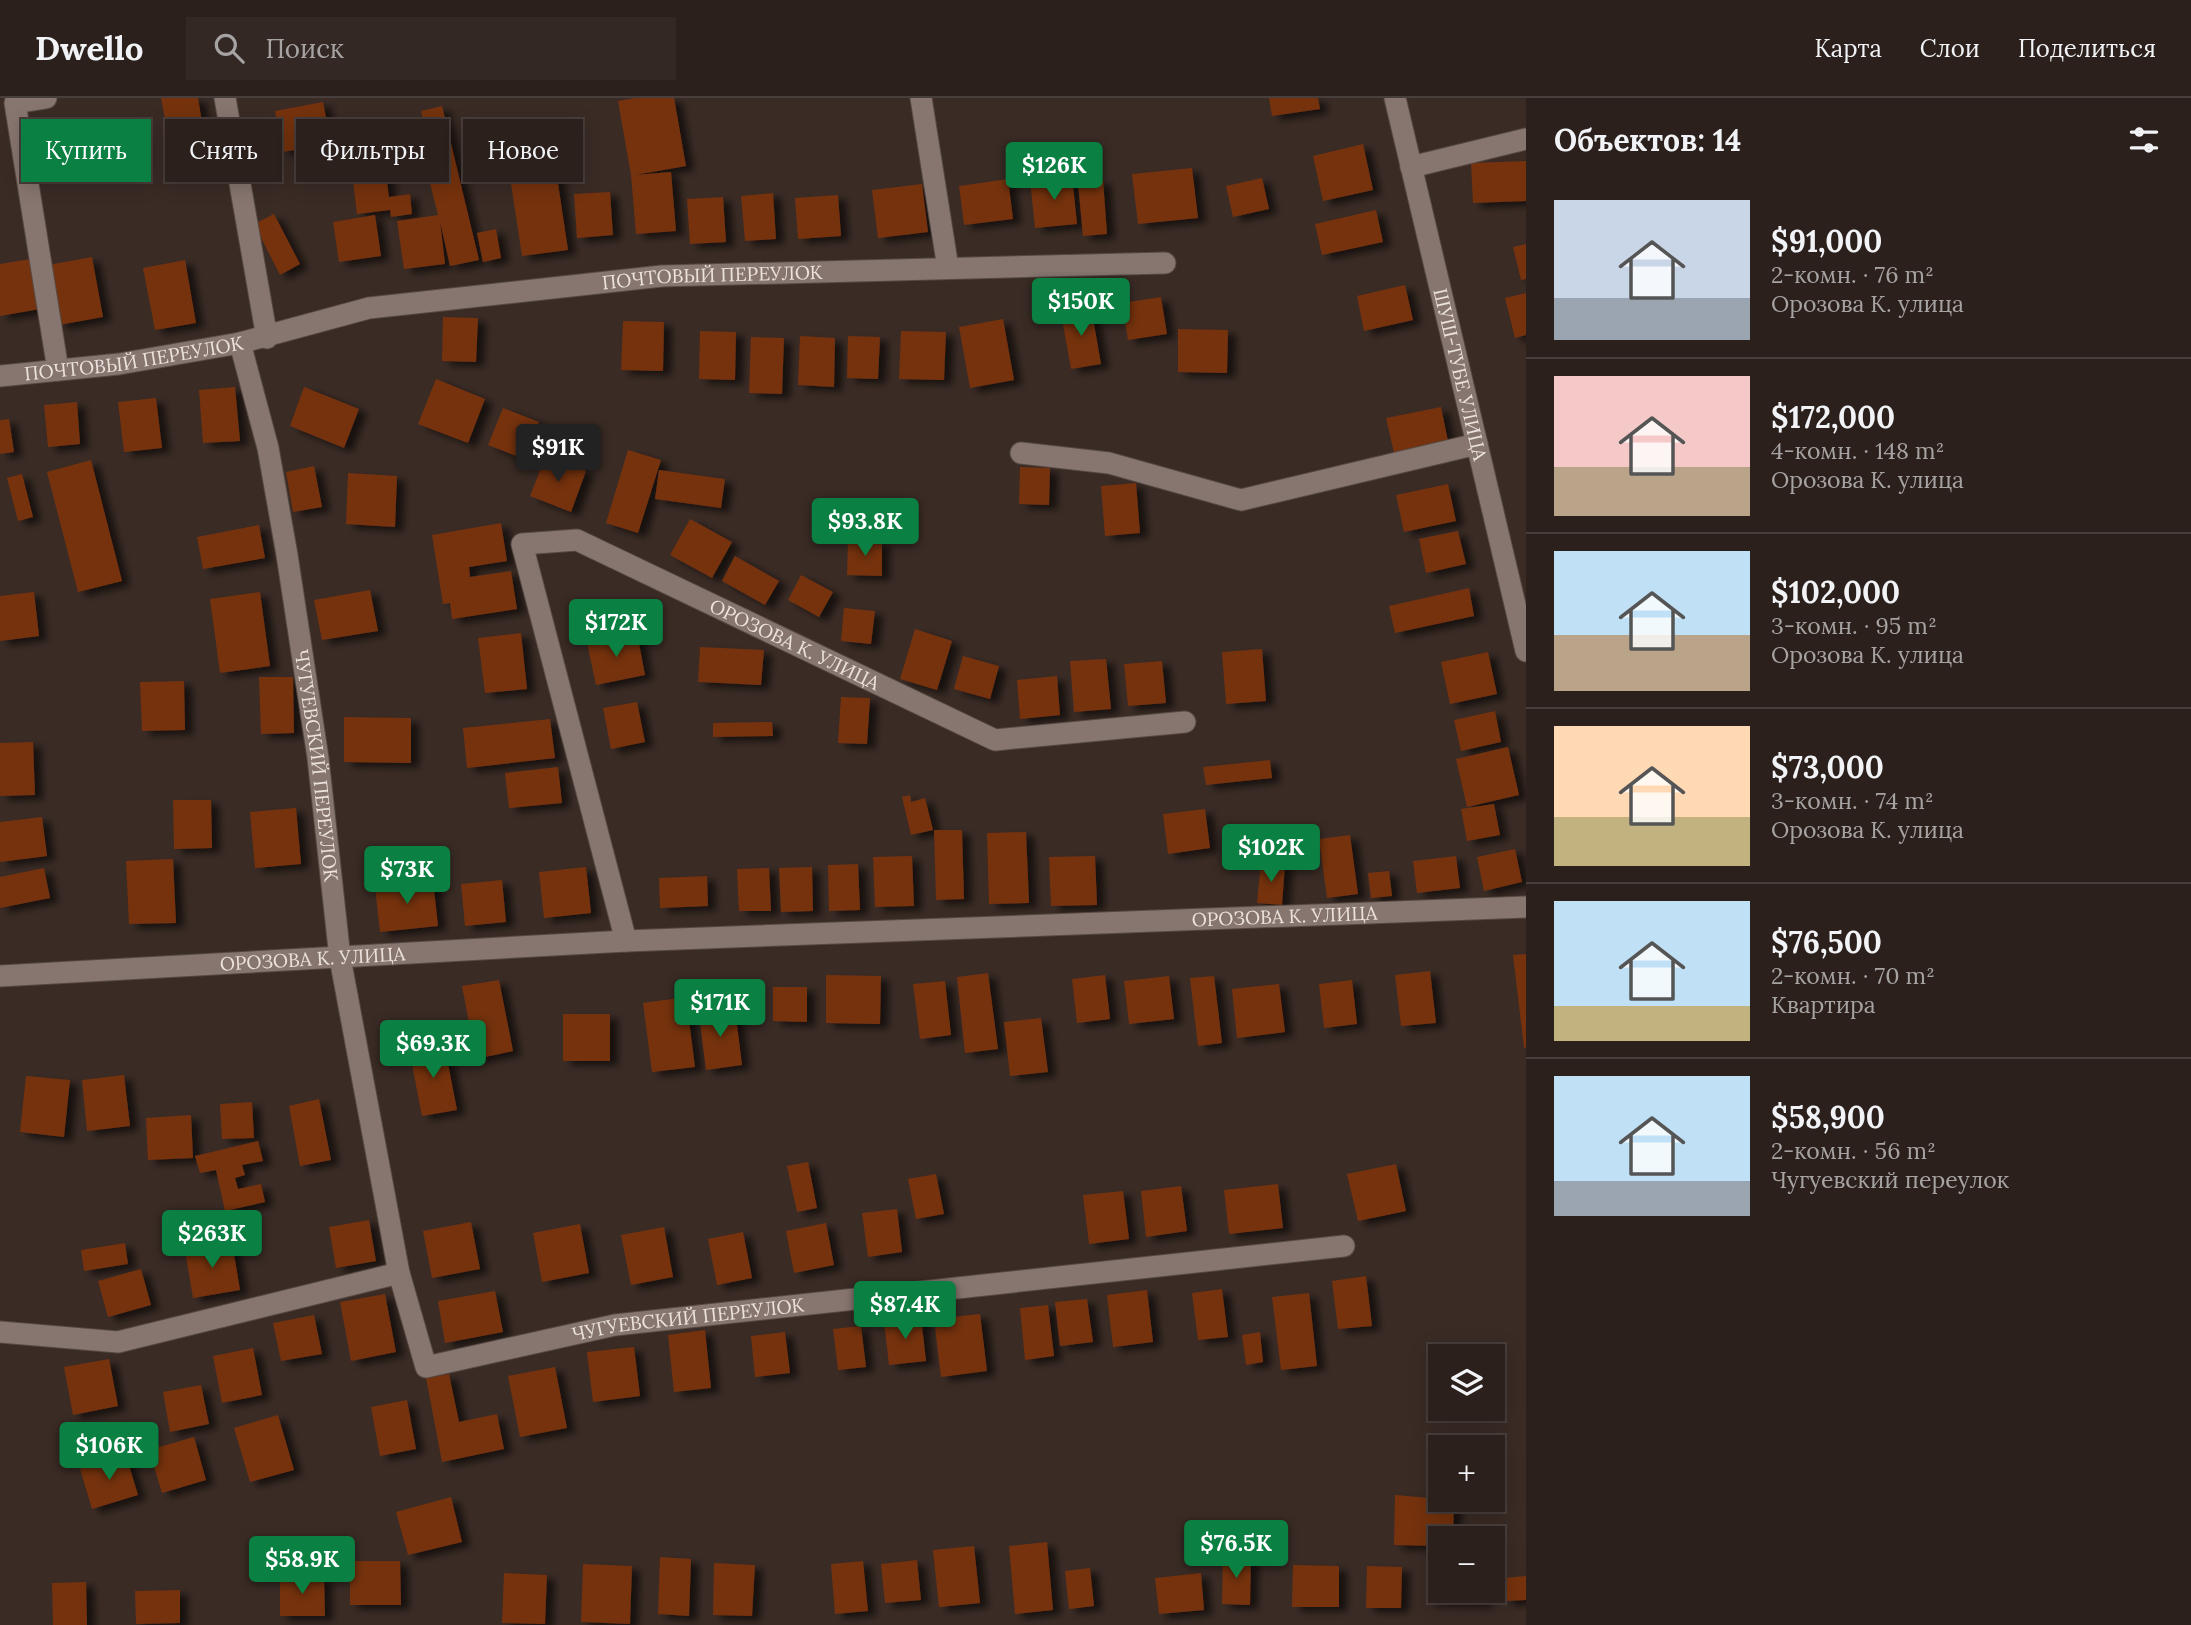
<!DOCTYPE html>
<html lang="ru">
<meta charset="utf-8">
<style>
body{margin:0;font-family:Lora,serif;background:#342825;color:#f1f3f6;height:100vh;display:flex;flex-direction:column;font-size:26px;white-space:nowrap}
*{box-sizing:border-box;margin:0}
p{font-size:23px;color:#a6a3a3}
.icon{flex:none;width:38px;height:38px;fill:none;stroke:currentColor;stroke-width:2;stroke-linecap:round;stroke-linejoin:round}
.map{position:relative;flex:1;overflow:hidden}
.sheet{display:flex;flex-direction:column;background:#2c201c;width:665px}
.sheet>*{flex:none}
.top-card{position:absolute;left:21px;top:21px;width:665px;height:63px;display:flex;gap:14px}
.tools{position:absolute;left:1428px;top:1246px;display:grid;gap:14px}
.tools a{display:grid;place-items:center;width:77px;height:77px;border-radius:0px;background:#2c201c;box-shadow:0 4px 18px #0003,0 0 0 2px #483e3b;font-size:35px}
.price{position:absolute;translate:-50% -60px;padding:0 16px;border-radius:7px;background:#0b8043;color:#fff;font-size:23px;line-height:46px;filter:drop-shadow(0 2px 4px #0008)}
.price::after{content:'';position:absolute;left:50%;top:42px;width:21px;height:16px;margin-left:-10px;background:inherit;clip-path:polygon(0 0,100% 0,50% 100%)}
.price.current{background:#222;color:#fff}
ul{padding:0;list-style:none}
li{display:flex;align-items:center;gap:21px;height:175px;padding:0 28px}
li+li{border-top:2px solid #483e3b}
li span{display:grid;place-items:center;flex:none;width:196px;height:140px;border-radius:0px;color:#555}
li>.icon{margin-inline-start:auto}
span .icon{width:84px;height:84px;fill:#fffc;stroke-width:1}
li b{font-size:30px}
h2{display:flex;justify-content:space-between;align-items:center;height:84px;padding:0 28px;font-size:30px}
.tag{padding:0 24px;border-radius:0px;background:#2c201c;box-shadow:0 4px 18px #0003,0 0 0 2px #483e3b;font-size:24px;line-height:63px}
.tag.current{background:#0b8043;color:#fff}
header{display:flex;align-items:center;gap:42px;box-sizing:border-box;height:98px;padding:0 35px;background:#2c201c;border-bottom:2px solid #483e3b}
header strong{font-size:33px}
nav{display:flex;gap:38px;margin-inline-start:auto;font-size:24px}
.search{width:490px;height:63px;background:#342825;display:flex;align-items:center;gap:18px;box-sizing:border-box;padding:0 24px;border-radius:0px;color:#a6a3a3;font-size:26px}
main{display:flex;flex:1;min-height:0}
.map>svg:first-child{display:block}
.building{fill:#753211;filter:url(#shadow)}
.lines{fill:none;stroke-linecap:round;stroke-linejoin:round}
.minor-casing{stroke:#564a44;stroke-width:23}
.minor{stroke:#87766f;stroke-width:21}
.labels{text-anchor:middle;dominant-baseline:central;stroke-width:5;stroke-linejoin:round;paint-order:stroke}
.street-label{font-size:19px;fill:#ece2de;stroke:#3a2b25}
</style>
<header>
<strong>Dwello</strong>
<div class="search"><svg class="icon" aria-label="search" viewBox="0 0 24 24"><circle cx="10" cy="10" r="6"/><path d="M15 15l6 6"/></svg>Поиск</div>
<nav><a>Карта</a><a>Слои</a><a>Поделиться</a></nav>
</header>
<main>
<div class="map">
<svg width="1526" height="1527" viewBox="0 0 1526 1527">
<defs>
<filter id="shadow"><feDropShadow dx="8" dy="4.5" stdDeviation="3.5" flood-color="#0009"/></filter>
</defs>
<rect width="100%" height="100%" fill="#3a2b25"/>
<path class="building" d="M 161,0 L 198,0 L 202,24 L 167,31 Z
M 635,0 L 674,0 L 686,68 L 635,77 L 671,74 L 676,133 L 636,136 L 631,77 L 618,3 Z
M 1269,0 L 1318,0 L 1320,11 L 1272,18 Z
M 323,4 L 331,46 L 282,54 L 275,13 Z
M 442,8 L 479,162 L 450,168 L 440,123 L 445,166 L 404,171 L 397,123 L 438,117 L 423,57 L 430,54 L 421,13 Z
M 1363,46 L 1373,92 L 1323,103 L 1313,58 Z
M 383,54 L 389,99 L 410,96 L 412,116 L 391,119 L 390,112 L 357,116 L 350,58 Z
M 1526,63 L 1526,103 L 1473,105 L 1471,65 Z
M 1192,70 L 1198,120 L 1138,126 L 1132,76 Z
M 556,72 L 568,152 L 522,158 L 510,79 Z
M 1072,78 L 1077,126 L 1035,130 L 1030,82 Z
M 1262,80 L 1269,111 L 1233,119 L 1226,88 Z
M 1008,81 L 1013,121 L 964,127 L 959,88 Z
M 1103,82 L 1107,136 L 1083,138 L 1078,84 Z
M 922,86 L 928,134 L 878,140 L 872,92 Z
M 610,94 L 613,137 L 577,140 L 574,96 Z
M 773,95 L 776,141 L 745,143 L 741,98 Z
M 838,97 L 841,138 L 798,141 L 795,100 Z
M 723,99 L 726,144 L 690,146 L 687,101 Z
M 1376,112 L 1383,144 L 1322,157 L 1315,126 Z
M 274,116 L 300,166 L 280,177 L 254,126 Z
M 375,117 L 381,158 L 339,164 L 333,124 Z
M 496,131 L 501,160 L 483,164 L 477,135 Z
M 1526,146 L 1526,181 L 1521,182 L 1513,149 Z
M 92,159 L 103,219 L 59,227 L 48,167 Z
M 30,161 L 40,211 L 0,218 L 0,166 Z
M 185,162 L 196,225 L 155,232 L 143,170 Z
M 1405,187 L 1413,222 L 1364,233 L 1357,198 Z
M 1526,195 L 1526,237 L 1515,240 L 1505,200 Z
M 1161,199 L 1167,236 L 1128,242 L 1122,205 Z
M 1091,209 L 1101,266 L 1071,271 L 1061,215 Z
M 443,219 L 478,220 L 476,264 L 442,263 Z
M 1003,221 L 1014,282 L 970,290 L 959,229 Z
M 623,223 L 664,224 L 663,273 L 621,272 Z
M 1178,231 L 1228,232 L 1227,275 L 1178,274 Z
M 700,233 L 736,234 L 735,282 L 699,281 Z
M 901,233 L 946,234 L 944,282 L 899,281 Z
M 800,238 L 835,240 L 834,289 L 798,287 Z
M 848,238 L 880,239 L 878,281 L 847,280 Z
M 751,239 L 784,240 L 782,296 L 749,295 Z
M 436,281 L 485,301 L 468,345 L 418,326 Z
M 235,289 L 240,343 L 203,345 L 199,292 Z
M 304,289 L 359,311 L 344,350 L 290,328 Z
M 156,300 L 162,350 L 124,354 L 118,304 Z
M 77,304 L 80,346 L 48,349 L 44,307 Z
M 1441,309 L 1448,343 L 1394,355 L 1386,320 Z
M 503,310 L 539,324 L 524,361 L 488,347 Z
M 9,321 L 14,354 L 0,356 L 0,322 Z
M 628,352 L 661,362 L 638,435 L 606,425 Z
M 546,357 L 586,373 L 571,414 L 530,398 Z
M 91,362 L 122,483 L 78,494 L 47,374 Z
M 314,368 L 322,409 L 293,414 L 286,374 Z
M 1020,369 L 1050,370 L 1049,407 L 1019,406 Z
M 659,372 L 725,381 L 721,410 L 655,401 Z
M 348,375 L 397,378 L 395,429 L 346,426 Z
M 22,376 L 33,419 L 18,423 L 7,380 Z
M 1136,385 L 1140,435 L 1105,438 L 1101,388 Z
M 1448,386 L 1456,423 L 1404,434 L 1396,397 Z
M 690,421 L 732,444 L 712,480 L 670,457 Z
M 501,425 L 507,463 L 469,469 L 470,479 L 511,473 L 517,511 L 452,521 L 450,505 L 443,506 L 432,437 Z
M 259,427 L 265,460 L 203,471 L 197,439 Z
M 1458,433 L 1466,466 L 1426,475 L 1419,441 Z
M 848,442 L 882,443 L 882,478 L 847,477 Z
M 735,458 L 779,483 L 765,507 L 722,483 Z
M 801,477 L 833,494 L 819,519 L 788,502 Z
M 1469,490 L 1474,518 L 1395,535 L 1389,508 Z
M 370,492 L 378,533 L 322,542 L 314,502 Z
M 34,494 L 39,538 L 0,543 L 0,498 Z
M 260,494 L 270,568 L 220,575 L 210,501 Z
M 844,510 L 875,513 L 871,546 L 841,543 Z
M 915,531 L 952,543 L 937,592 L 900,581 Z
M 521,535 L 527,591 L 485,595 L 478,540 Z
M 637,535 L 645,577 L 596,587 L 587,545 Z
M 700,549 L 764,552 L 761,587 L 698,584 Z
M 1262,551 L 1266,603 L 1226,606 L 1222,554 Z
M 1488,554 L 1497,596 L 1450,606 L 1441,564 Z
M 963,558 L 999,568 L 990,601 L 954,591 Z
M 1106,561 L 1111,611 L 1074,614 L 1070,563 Z
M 1162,563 L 1166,605 L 1128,608 L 1124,566 Z
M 1057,578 L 1060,617 L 1020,621 L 1017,582 Z
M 259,579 L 293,579 L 294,635 L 261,636 Z
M 184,583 L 185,632 L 142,633 L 140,584 Z
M 841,599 L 870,600 L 867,646 L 838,645 Z
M 637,604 L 645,644 L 611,651 L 603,610 Z
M 1495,613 L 1501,644 L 1461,653 L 1454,622 Z
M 344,619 L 411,620 L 411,665 L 344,664 Z
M 550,621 L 555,660 L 467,670 L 463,630 Z
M 772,624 L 773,638 L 713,639 L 713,625 Z
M 33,644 L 35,697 L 0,698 L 0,645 Z
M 1508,649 L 1519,697 L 1467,709 L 1456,661 Z
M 1270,662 L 1272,680 L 1206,687 L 1203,669 Z
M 558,669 L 562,705 L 509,710 L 505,675 Z
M 910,697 L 911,704 L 925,700 L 933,732 L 911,737 L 902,699 Z
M 173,702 L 211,702 L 212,750 L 174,751 Z
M 1494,706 L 1500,737 L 1467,743 L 1461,711 Z
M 296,710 L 301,766 L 255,770 L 250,714 Z
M 1205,711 L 1210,750 L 1168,756 L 1163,716 Z
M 42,719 L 47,758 L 0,764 L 0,724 Z
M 934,732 L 962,732 L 964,801 L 936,802 Z
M 1026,734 L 1029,805 L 989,806 L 987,735 Z
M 1350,737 L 1358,796 L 1327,800 L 1319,741 Z
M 1515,751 L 1522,784 L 1484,793 L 1477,759 Z
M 912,758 L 914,808 L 875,809 L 873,759 Z
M 1095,758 L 1097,807 L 1051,808 L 1049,759 Z
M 1456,758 L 1460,790 L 1417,795 L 1413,763 Z
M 173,761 L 176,825 L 129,826 L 126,763 Z
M 1261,764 L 1285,766 L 1282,807 L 1257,805 Z
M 858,766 L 860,812 L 829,813 L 828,767 Z
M 586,769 L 591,815 L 544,820 L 539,774 Z
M 812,769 L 813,813 L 781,814 L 779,770 Z
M 44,770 L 50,800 L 0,810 L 0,779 Z
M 769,770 L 771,813 L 739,813 L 737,771 Z
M 1389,773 L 1392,798 L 1371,800 L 1368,775 Z
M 707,778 L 708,808 L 660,810 L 659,780 Z
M 433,782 L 438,828 L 380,834 L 375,789 Z
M 502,782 L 506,824 L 465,828 L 461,786 Z
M 1526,856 L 1526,950 L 1524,950 L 1513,857 Z
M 1430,873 L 1436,925 L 1401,928 L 1395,877 Z
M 988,875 L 998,951 L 965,955 L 957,879 Z
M 826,877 L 881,878 L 880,926 L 826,925 Z
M 1105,877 L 1110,921 L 1077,925 L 1072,881 Z
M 1169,878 L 1174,921 L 1129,926 L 1124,883 Z
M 1214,878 L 1222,945 L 1198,948 L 1190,880 Z
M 499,882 L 513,953 L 476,961 L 462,888 Z
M 1352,882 L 1357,926 L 1324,930 L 1319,886 Z
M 945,883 L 951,937 L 920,941 L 913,886 Z
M 1279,886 L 1285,934 L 1237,940 L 1232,891 Z
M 773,889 L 807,889 L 807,924 L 773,923 Z
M 686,899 L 695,969 L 652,974 L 643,905 Z
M 735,911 L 742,967 L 706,972 L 699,916 Z
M 563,916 L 610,916 L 610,963 L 563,963 Z
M 1041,920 L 1048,974 L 1010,978 L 1004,924 Z
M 444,945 L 457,1012 L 422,1018 L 409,951 Z
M 124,977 L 130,1028 L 87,1033 L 82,982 Z
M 26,978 L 70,982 L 64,1039 L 20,1034 Z
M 319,1001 L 331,1062 L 300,1068 L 289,1008 Z
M 252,1004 L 254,1040 L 222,1041 L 220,1006 Z
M 191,1017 L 193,1060 L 148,1062 L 146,1020 Z
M 258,1043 L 263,1063 L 242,1067 L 245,1077 L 235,1080 L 238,1091 L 261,1086 L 265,1104 L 225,1113 L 216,1072 L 200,1075 L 195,1058 Z
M 808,1064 L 817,1110 L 797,1114 L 787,1068 Z
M 1396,1066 L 1406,1113 L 1358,1123 L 1347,1076 Z
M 936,1076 L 944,1116 L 916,1121 L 908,1081 Z
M 1278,1086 L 1283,1130 L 1229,1136 L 1224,1092 Z
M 1181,1088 L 1187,1133 L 1146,1139 L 1141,1093 Z
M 1123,1093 L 1129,1141 L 1089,1146 L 1083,1097 Z
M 897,1111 L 902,1154 L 868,1159 L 862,1115 Z
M 369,1122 L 376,1163 L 336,1170 L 329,1129 Z
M 471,1124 L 480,1171 L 432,1180 L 423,1133 Z
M 826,1125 L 834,1167 L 794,1175 L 786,1133 Z
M 580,1126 L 589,1175 L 542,1184 L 533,1135 Z
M 664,1129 L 673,1179 L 631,1187 L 621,1137 Z
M 743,1134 L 752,1180 L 717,1187 L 708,1141 Z
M 232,1144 L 240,1192 L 193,1200 L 185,1152 Z
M 125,1145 L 128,1166 L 84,1173 L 81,1152 Z
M 141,1171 L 151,1207 L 108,1219 L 98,1183 Z
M 1366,1178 L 1372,1228 L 1338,1231 L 1332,1183 Z
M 1222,1191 L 1228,1239 L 1198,1242 L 1192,1195 Z
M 1147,1192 L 1153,1244 L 1113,1249 L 1107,1197 Z
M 495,1193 L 503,1234 L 445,1245 L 438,1203 Z
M 1309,1195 L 1317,1268 L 1281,1272 L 1272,1199 Z
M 385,1196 L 396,1254 L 351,1263 L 340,1204 Z
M 1087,1201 L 1093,1244 L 1060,1248 L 1055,1204 Z
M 1048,1207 L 1054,1258 L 1025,1262 L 1020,1210 Z
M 980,1216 L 987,1273 L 941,1279 L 934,1221 Z
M 314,1217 L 322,1256 L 281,1263 L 273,1225 Z
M 921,1219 L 926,1263 L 889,1267 L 884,1224 Z
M 861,1228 L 866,1269 L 838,1272 L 833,1231 Z
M 705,1232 L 711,1290 L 674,1294 L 668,1237 Z
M 785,1234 L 790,1275 L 755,1279 L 751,1238 Z
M 1260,1234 L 1263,1264 L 1246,1267 L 1242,1237 Z
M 634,1249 L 640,1298 L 593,1304 L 587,1254 Z
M 253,1250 L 262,1297 L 222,1305 L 213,1258 Z
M 109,1261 L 118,1308 L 73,1317 L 64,1269 Z
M 555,1269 L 567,1330 L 520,1339 L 508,1278 Z
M 449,1276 L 459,1324 L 497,1316 L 504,1351 L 442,1364 L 426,1280 Z
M 201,1287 L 209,1326 L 170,1334 L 163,1294 Z
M 407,1302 L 416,1351 L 380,1358 L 371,1309 Z
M 278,1317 L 294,1372 L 250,1384 L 234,1330 Z
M 194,1339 L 206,1382 L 162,1395 L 149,1352 Z
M 126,1357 L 138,1397 L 92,1411 L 80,1371 Z
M 1395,1397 L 1454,1402 L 1453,1440 L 1440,1440 L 1440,1448 L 1394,1447 Z
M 451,1399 L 462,1444 L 408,1457 L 396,1414 Z
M 1047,1444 L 1053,1512 L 1015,1516 L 1009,1448 Z
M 974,1448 L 980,1505 L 939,1509 L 933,1452 Z
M 1223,1457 L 1251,1458 L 1250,1507 L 1222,1506 Z
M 660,1459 L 691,1461 L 689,1518 L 658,1516 Z
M 917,1462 L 921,1502 L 885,1505 L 881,1466 Z
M 350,1463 L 400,1463 L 401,1507 L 350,1507 Z
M 863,1463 L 868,1513 L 835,1516 L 831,1466 Z
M 714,1465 L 755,1467 L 752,1518 L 713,1517 Z
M 583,1466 L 632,1468 L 630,1526 L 581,1524 Z
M 1429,1466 L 1440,1467 L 1440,1493 L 1484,1493 L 1484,1505 L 1428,1503 Z
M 1293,1467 L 1339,1468 L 1339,1509 L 1292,1509 Z
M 1367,1468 L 1402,1469 L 1401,1510 L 1366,1510 Z
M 1090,1470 L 1094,1508 L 1069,1511 L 1065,1473 Z
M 504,1475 L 547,1477 L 545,1526 L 502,1525 Z
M 1201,1475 L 1204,1512 L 1159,1516 L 1155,1480 Z
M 280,1478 L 324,1478 L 325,1518 L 280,1518 Z
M 1526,1478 L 1526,1502 L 1505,1503 L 1503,1480 Z
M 86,1484 L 87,1527 L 53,1527 L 52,1485 Z
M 180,1492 L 180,1525 L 136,1526 L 135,1493 Z"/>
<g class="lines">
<g class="minor-casing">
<g id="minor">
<path d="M 46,0 L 15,5 L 58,272"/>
<path d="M 225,0 L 267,240"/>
<path d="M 921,0 L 948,170"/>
<path id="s1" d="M 1395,0 L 1526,553"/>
<path d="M 1411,69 L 1526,41"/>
<path id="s2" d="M 240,245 L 268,350 L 287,457 L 318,660 L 340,860 L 399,1175 L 426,1269 L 615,1227 L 1344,1148"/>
<path id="s3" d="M 0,278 L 119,266 L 240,245 L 369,210 L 662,178 L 1165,165"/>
<path d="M 1021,355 L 1109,365 L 1241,402 L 1477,346"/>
<path id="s4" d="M 626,843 L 522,446 L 577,442 L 995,642 L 1185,624"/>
<path id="s5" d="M 0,878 L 626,843 L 1526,809"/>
<path d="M 0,1234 L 118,1244 L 399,1175"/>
</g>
</g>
<use href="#minor" class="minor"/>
</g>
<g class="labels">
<g class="street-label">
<text stroke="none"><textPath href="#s3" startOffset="721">ПОЧТОВЫЙ ПЕРЕУЛОК</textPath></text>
<text stroke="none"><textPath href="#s3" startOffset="135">ПОЧТОВЫЙ ПЕРЕУЛОК</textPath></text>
<text stroke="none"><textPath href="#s1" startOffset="284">ШУШ-ТУБЕ УЛИЦА</textPath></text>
<text stroke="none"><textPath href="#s4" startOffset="707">ОРОЗОВА К. УЛИЦА</textPath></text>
<text stroke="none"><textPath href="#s2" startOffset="430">ЧУГУЕВСКИЙ ПЕРЕУЛОК</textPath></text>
<text stroke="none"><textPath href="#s5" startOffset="1286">ОРОЗОВА К. УЛИЦА</textPath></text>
<text stroke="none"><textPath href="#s5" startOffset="313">ОРОЗОВА К. УЛИЦА</textPath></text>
<text stroke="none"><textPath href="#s2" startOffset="1309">ЧУГУЕВСКИЙ ПЕРЕУЛОК</textPath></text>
</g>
</g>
</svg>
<div class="tools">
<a><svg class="icon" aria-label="layers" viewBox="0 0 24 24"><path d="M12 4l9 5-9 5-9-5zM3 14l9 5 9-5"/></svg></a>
<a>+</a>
<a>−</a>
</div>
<b class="price" style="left:1054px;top:104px">$126K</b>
<b class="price" style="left:1081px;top:240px">$150K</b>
<b class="price current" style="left:558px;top:386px">$91K</b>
<b class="price" style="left:865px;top:460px">$93.8K</b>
<b class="price" style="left:616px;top:561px">$172K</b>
<b class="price" style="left:1271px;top:786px">$102K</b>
<b class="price" style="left:407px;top:808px">$73K</b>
<b class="price" style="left:720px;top:941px">$171K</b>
<b class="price" style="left:433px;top:982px">$69.3K</b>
<b class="price" style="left:212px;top:1172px">$263K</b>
<b class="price" style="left:905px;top:1243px">$87.4K</b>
<b class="price" style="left:109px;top:1384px">$106K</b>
<b class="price" style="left:1236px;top:1482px">$76.5K</b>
<b class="price" style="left:302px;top:1498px">$58.9K</b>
<div class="top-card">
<a class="tag current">Купить</a>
<a class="tag">Снять</a>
<a class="tag">Фильтры</a>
<a class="tag">Новое</a>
</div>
</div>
<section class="sheet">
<h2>Объектов: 14<svg class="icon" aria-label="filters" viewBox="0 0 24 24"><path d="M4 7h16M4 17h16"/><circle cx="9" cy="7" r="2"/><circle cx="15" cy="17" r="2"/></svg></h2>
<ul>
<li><span style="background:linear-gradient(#c9d6e8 70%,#9aa5b1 0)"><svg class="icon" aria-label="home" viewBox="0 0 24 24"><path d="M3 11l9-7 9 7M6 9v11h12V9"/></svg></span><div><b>$91,000</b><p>2-комн. · 76 m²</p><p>Орозова К. улица</p></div></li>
<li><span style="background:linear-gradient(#f6c9c9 65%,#b9a48a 0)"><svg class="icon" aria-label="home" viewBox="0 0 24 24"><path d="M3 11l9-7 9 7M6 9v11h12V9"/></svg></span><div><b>$172,000</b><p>4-комн. · 148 m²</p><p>Орозова К. улица</p></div></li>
<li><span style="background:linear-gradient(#bfe0f5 60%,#b9a48a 0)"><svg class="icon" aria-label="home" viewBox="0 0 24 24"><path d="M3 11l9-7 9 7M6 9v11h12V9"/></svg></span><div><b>$102,000</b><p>3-комн. · 95 m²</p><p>Орозова К. улица</p></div></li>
<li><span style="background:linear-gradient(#ffd9b3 65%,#c2b280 0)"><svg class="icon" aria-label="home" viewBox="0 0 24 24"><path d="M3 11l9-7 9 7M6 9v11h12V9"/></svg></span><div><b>$73,000</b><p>3-комн. · 74 m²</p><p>Орозова К. улица</p></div></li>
<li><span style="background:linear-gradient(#bfe0f5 75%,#c2b280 0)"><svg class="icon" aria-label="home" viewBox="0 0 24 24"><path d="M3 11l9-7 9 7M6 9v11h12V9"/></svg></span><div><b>$76,500</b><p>2-комн. · 70 m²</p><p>Квартира</p></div></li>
<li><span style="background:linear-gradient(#bfe0f5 75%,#9aa5b1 0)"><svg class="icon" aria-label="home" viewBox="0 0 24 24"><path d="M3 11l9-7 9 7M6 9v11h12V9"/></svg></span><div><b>$58,900</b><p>2-комн. · 56 m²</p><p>Чугуевский переулок</p></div></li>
</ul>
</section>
</main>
